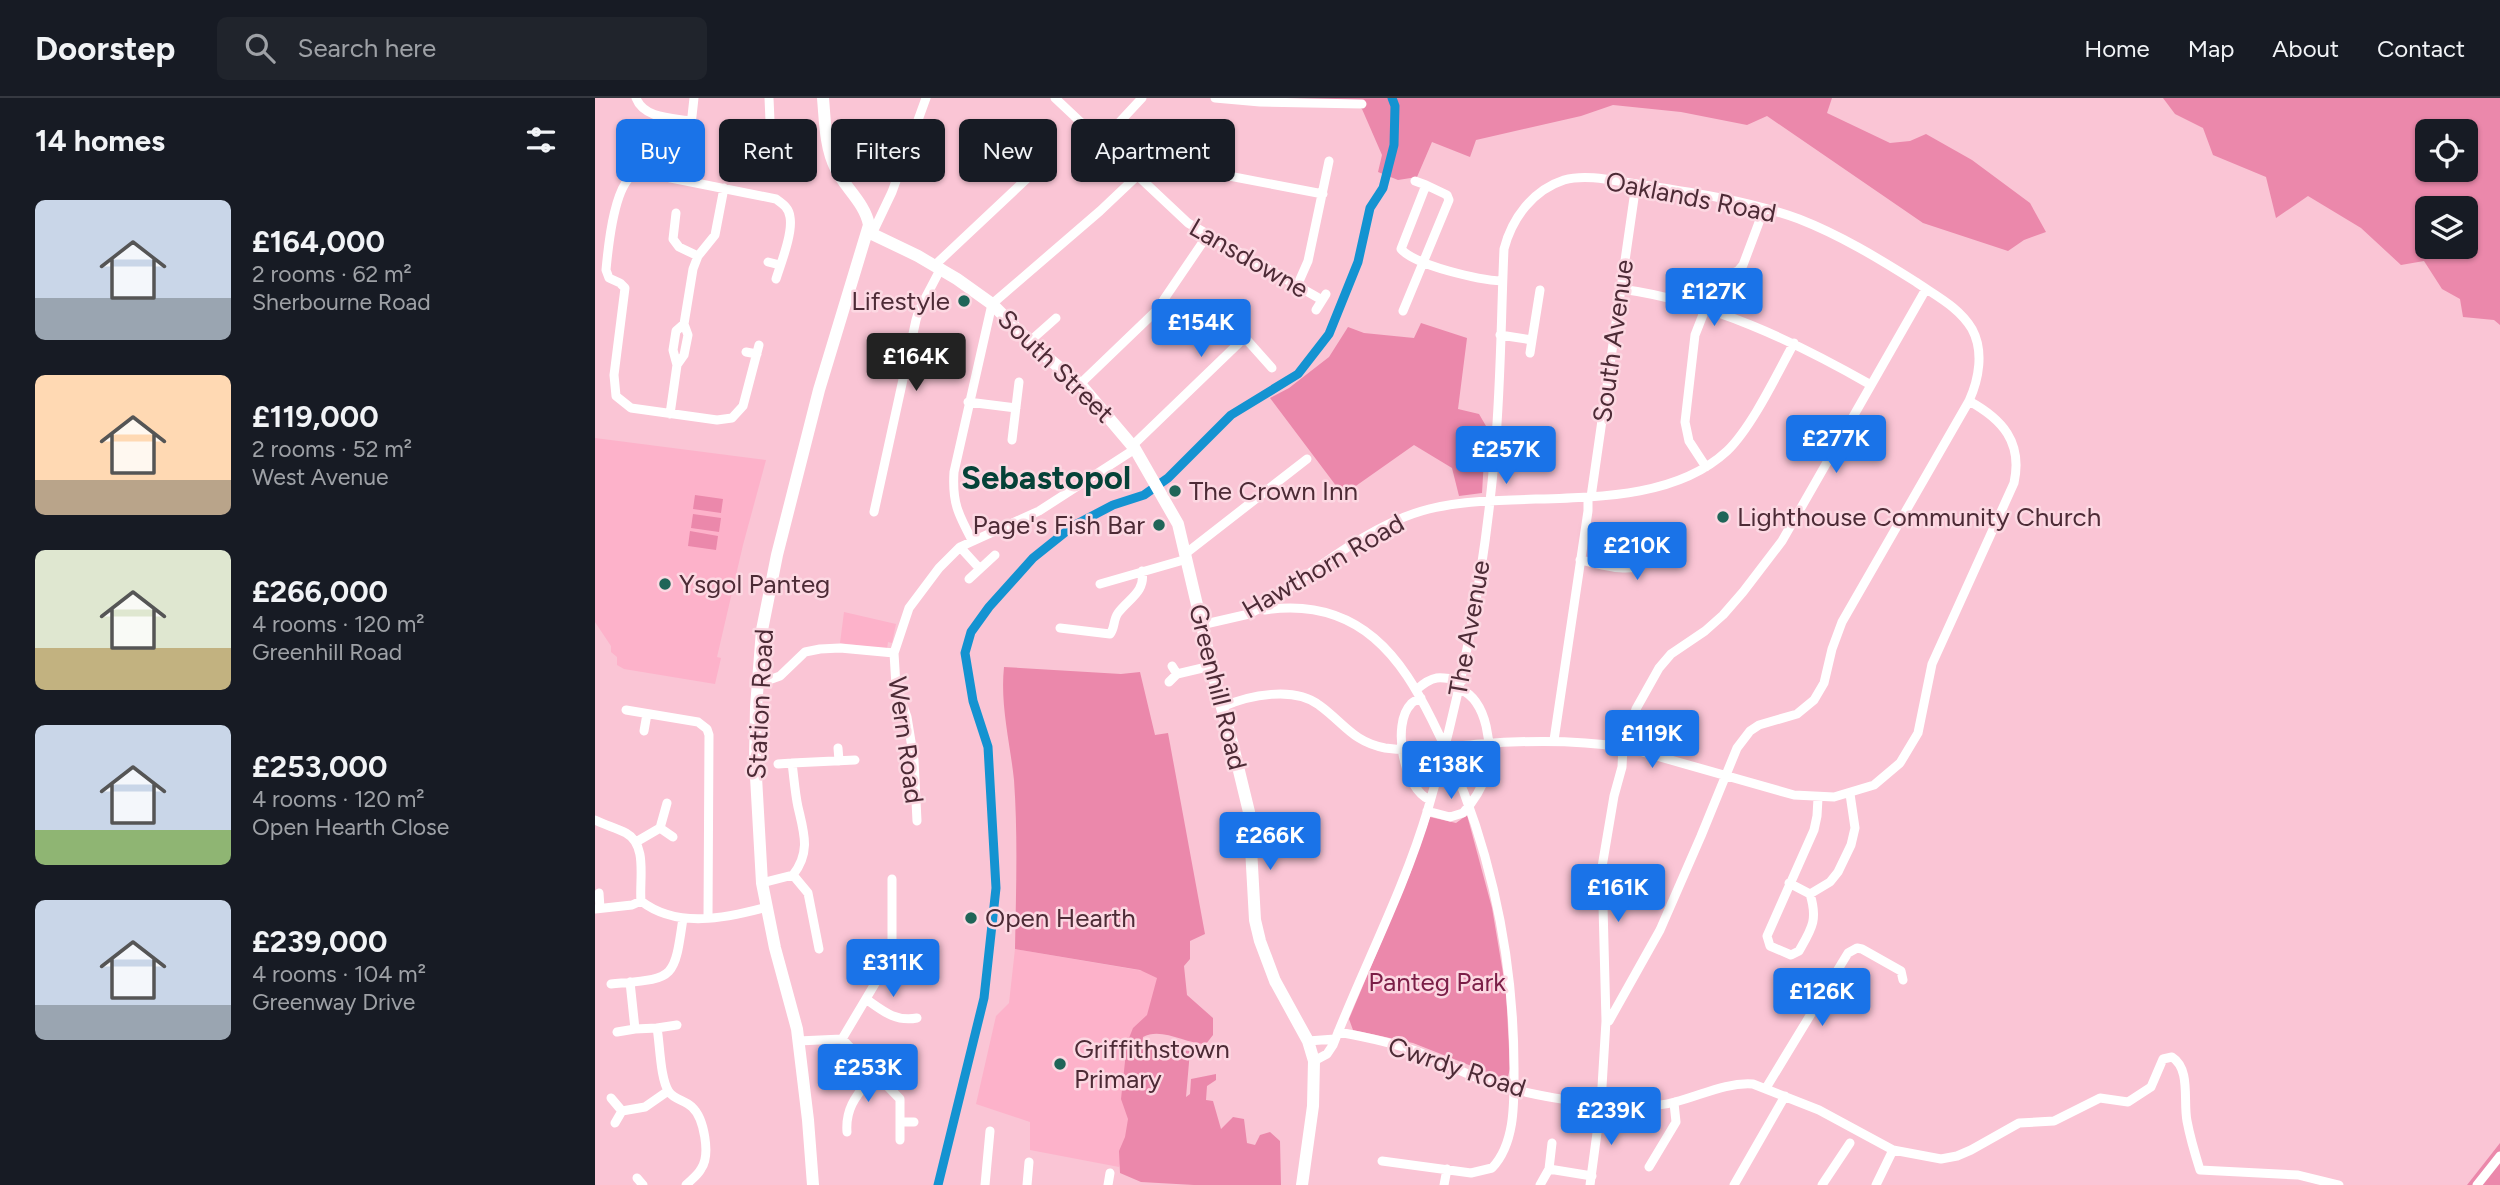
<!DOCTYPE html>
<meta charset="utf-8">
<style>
body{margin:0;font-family:Figtree,sans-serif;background:#20242c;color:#f1f3f6;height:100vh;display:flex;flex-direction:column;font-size:26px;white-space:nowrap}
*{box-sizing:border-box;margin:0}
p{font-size:23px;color:#9ea1a6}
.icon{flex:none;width:38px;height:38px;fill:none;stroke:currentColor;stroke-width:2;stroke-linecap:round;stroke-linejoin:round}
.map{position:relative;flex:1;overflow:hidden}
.side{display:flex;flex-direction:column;background:#171b24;width:595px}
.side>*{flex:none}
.guide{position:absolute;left:21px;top:21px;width:665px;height:63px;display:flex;gap:14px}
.fabs{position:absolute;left:1820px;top:21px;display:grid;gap:14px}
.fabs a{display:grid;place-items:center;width:63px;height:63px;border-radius:10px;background:#171b24;box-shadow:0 2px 5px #0004;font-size:35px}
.price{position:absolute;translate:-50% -60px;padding:0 16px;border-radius:7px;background:#1a73e8;color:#fff;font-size:23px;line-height:46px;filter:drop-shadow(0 2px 4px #0008)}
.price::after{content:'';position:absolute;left:50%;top:42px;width:21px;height:16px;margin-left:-10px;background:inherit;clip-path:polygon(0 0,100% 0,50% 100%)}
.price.selected{background:#222;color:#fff}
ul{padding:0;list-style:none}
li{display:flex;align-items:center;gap:21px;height:175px;padding:0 35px}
li span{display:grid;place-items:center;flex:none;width:196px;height:140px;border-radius:10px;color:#555}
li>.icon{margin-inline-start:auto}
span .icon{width:84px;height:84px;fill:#fffc;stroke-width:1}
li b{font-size:30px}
h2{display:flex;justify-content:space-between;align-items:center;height:84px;padding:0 35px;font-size:30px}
.chip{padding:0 24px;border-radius:10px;background:#171b24;box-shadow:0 2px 5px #0004;font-size:24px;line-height:63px}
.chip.selected{background:#1a73e8;color:#fff}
header{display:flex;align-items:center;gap:42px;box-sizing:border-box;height:98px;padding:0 35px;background:#171b24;border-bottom:2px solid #363941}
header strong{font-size:33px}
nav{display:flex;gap:38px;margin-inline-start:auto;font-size:24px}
.search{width:490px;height:63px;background:#20242c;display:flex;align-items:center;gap:18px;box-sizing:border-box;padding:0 24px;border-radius:10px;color:#9ea1a6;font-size:26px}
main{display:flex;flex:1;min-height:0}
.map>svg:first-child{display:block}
.built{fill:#fdb2ca}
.green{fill:#eb88ab;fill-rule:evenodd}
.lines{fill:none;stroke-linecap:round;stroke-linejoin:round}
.canal{stroke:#1493d1;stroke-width:9}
.street{stroke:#fff;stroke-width:9}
.secondary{stroke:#fff;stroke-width:12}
.poi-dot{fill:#1f6558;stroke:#fcd8e2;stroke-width:2.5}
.labels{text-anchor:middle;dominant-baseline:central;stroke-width:5;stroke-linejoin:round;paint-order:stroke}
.street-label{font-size:26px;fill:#4d2b36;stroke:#fcd8e2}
.poi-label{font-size:26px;fill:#4d2b36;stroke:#fcd8e2;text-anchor:start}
.park-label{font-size:26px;fill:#7b1e47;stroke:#fcd8e2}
.district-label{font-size:33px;font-weight:bold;fill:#054238;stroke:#fcd8e2}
</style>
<header>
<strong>Doorstep</strong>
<div class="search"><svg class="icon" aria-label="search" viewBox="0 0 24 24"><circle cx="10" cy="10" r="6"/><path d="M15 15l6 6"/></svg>Search here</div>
<nav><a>Home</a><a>Map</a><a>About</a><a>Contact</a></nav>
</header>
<main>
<section class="side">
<h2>14 homes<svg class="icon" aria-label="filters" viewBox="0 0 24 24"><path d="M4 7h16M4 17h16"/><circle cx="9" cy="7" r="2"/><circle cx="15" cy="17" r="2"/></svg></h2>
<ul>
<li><span style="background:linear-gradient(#c9d6e8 70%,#9aa5b1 0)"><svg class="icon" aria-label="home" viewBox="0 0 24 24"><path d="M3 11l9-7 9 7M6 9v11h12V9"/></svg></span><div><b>£164,000</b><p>2 rooms · 62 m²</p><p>Sherbourne Road</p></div></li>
<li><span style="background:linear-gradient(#ffd9b3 75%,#b9a48a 0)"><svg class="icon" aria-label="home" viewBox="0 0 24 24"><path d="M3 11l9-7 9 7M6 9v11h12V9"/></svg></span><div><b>£119,000</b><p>2 rooms · 52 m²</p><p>West Avenue</p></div></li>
<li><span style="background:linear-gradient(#dfe7d0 70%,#c2b280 0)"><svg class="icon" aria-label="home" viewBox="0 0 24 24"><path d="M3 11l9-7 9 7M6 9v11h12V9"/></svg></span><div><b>£266,000</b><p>4 rooms · 120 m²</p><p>Greenhill Road</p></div></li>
<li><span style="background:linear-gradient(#c9d6e8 75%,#8fb573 0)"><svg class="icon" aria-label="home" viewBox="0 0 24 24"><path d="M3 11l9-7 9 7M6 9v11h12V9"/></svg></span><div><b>£253,000</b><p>4 rooms · 120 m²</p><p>Open Hearth Close</p></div></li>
<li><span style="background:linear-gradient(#c9d6e8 75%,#9aa5b1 0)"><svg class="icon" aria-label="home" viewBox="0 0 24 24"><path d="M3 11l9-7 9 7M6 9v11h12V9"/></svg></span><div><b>£239,000</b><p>4 rooms · 104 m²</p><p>Greenway Drive</p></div></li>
</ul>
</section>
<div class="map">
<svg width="1905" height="1087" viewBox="0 0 1905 1087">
<rect width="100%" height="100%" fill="#fac5d5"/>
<path class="built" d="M 0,340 L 171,362 L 148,447 L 122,559 L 126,560 L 120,586 L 29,571 L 22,567 L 22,559 L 16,554 L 16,548 L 0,524 Z
M 249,514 L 301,526 L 297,545 L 293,544 L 292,551 L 245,545 Z
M 420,851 L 566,876 L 557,930 L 542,935 L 532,1043 L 524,1069 L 435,1052 L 435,1024 L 381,1006 L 401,918 L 414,905 Z"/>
<path class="green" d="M 638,0 L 1237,0 L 1232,15 L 1295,45 L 1315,43 L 1331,36 L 1377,62 L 1435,105 L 1451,134 L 1429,142 L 1413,153 L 1328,125 L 1172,18 L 1152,27 L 1086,14 L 1018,7 L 986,18 L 881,42 L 875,59 L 837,44 L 822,79 L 803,82 L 783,74 L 787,57 L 767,11 L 755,2 Z
M 1568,0 L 1905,0 L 1905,227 L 1899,222 L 1868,219 L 1865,201 L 1847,191 L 1829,163 L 1806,167 L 1766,130 L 1713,98 L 1681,120 L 1671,79 L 1618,57 L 1608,30 L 1580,16 ZM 1832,33 L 1871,33 L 1871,72 L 1832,72 ZM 1832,110 L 1871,110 L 1871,149 L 1832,149 Z
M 826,225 L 872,240 L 863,311 L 884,316 L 891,328 L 887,395 L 864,398 L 857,370 L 819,347 L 748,397 L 675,300 L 694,290 L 734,259 L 753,229 L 769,235 L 819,240 Z
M 100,397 L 128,401 L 126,415 L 98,411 Z
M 98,416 L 126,420 L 124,434 L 96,430 Z
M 95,433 L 123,438 L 121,452 L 93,448 Z
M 409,569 L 526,576 L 545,574 L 560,637 L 573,635 L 610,836 L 595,843 L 595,861 L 589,868 L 592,897 L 618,920 L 618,937 L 611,946 C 590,946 567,929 548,939 L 547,949 L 595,953 L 591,999 L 595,996 L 596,981 L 621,976 L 621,982 L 612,988 L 611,1002 L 618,1003 L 626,1031 L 638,1019 L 649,1021 L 652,1045 L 660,1047 L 665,1037 L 675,1034 L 685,1043 L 686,1087 L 599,1087 L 546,1084 L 525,1075 L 524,1053 L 530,1039 L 533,1021 L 526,1001 L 532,945 L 538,930 L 552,917 L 562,880 L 545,872 L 420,851 C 421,794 423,738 419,682 C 415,644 405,607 409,569 Z
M 872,717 L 897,810 L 911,893 L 915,971 L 912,982 L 818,945 L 758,932 L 754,921 L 815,776 L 835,719 L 861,725 Z
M 1905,1045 L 1905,1087 L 1872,1087 Z"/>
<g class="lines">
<path class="canal" d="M 343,1087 L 389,900 L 401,790 L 393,649 L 378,603 L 370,555 L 376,534 L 394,509 L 438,460 L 478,428 L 518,407 L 549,397 L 573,380 L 636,317 L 703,276 L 734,236 L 763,164 L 775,110 L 788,90 L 799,47 L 800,8 L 797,0"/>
<path class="street" d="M 41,0 C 49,21 78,20 96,23
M 174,0 L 175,23 L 186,34 L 195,37
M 460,0 L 593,125 L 727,202
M 620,0 L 665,4 L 767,6
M 506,44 L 547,0
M 307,66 L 332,73
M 608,73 L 728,96
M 90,81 L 99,0
M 820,83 L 831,87
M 81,115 L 78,141 L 84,149 L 103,158
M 277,136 L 297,94 L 331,0
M 173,164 L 185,167
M 340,167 L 456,58
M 702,188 L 713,163 L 734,63
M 1026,191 C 1115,203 1199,243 1276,287
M 721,212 L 731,196
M 808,213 L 854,102 L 852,97 L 831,87 L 806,151 C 821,168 885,182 907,183
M 905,237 L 937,242 L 945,192
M 434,244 L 461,220
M 164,247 L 148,308 L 137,320 L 122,322 L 36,310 L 21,298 L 19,277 L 30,190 L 25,185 L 14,180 L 11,172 C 13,151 19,79 44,74 C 49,74 56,76 61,77 L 181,101 C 188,106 194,110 195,119 C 198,135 186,165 181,181
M 151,254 L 162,256
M 935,255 L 937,242
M 82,267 L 78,252 L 81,233 L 89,226
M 485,286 L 561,213 L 612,138
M 373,304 L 421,310
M 75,316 L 82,267 L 89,257 L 93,237 L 89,226 L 98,171 L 103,158 L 120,137 L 129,90
M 417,342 L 424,284
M 537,348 L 646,243 L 652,242 L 677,270
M 1111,369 L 1094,343 L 1090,324 L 1100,237 L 1122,181 L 1143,173 L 1148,167 L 1169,111
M 996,399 L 1041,86
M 279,414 L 321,222 L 324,212 L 346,170
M 377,442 C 363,416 357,404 359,374 L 397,206 L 505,113 L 542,78
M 365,449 L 385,471
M 590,456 L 712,361
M 985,462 C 1003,465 1032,476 1048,466 C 1058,458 1067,446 1076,436 L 1071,431 L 1049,434 L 1043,439 L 1044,453 L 1053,461
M 374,481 L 400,457
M 505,486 L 592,461
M 665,510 L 670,512 C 710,506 748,514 779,540 C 805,562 822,592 837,622 C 891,729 919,849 919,970 C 919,1002 921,1045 897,1070 L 876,1075 L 787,1063
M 606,527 L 654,516 L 665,510 C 716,476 774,426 834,411 C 923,389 1059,421 1132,353 C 1157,329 1182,276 1199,245
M 465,530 L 515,536 C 520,530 518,522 523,515 C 533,501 551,494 547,473
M 582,576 L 616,568
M 574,584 L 582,576 L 577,568
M 163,586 L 185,578 L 210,554 L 225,551 L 245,550 L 299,555
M 821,592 C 838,577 844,578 867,583
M 826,600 C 824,601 817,604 816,606 C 796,626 809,692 835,702
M 627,609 C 654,597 699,588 724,607 C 749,625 758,644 790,650 C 821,655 856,648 886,646 C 935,642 982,642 1030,649 L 1199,697 L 1239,699 L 1279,687 L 1305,665 L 1323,635 L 1337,566 L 1419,385 C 1428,344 1407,321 1374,303
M 31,612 L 103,624 L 112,631 L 114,637 L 113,820
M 49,633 L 52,616
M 959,642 L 993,413 L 993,400
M 1030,649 L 1041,611 L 1064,570 L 1076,556 L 1110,533 L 1128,517 L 1148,494 L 1187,443 L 1331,191
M 243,650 L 244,663
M 183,666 L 197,665
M 1223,700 L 1222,718 L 1219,732 L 1172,838 L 1175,848 L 1196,857 L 1204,853 C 1217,830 1223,822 1215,796 L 1235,784 L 1243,774 L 1256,747 L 1260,730 L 1255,696
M 832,713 L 855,719 L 868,715 C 878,704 887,690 891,676 C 898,650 893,603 865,591
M 0,722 C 10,727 21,730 31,735 C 53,747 44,782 46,803 C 82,831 131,820 172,809
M 322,723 L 319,662 L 312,619 L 301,588 L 299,555 L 314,510 L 344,470 L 365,449 L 444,413 L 540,351
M 65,730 L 78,739
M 41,744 L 65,730 L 72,705
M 198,777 L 213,795 L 224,851
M 167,785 L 198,777 C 216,754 209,735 203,709 C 200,695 199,680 197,665 L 260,662
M 1194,785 L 1215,796
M 4,795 L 5,810
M 0,811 L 37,807 L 46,803
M 35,884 L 40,931 L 62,930 C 65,946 65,981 74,994 C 80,1002 90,1002 97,1009 C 109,1020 116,1057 106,1071 C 103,1077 96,1082 91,1087
M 16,886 C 79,880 79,884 88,820
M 271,901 C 288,913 300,924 322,920
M 62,930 L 82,927
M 22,934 L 40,931
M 743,934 C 771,939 800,945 826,955 C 851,965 875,979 900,986 C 938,998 982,1004 1021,1008 C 1040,1009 1062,1009 1080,1004 C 1105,998 1131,984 1158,986 L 1224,1012 L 1298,1052 L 1346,1061 L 1362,1058 L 1376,1052 L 1424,1025 L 1459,1023 L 1505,1000 L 1533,1004 L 1556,989 L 1568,961 L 1577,959 C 1596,971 1588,1003 1592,1023 C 1595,1039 1600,1056 1605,1072 L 1703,1077 L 1744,1087
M 247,941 L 305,1001 L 305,1042
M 203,943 L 247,941 L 297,857 L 297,781
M 713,943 L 740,941
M 719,963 L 732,956 L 738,947 C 769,868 809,792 833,711 C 867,593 890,474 900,352 C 906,285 906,218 909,151 C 917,120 938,92 969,82 C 993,75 1024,84 1048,87 C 1101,95 1154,103 1204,121 C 1245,137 1283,160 1321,184 C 1341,198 1364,209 1377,231 C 1389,253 1384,281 1374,303 L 1247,524 L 1237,551 L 1229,585 L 1219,602 L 1202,616 L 1164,627 L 1155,633 L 1142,650 L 1106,738 L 1065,832 L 1014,923 L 1011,923
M 1171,990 L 1253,855 L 1262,850 L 1267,851 L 1306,873 L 1308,882
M 16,1000 L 27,1013 L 20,1025
M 27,1013 L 50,1009 L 73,993
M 305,1024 L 319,1024
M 252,1034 C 250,1008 264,995 279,975
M 1054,1069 L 1081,1024 L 1079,1005
M 954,1071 L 997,1078
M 42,1080 L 48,1087
M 390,1087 L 395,1033
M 432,1087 L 434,1064
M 513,1087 L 515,1075
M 849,1087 L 852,1071
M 945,1087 L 954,1071 L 957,1045
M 995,1087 L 1006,1005 L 1011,923 L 1007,769 L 1019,698 L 1027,669 L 1028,649
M 1139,1087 L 1190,998
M 1227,1087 L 1255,1045
M 1281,1087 L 1298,1052
M 1882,1087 L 1905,1058"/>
<path class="secondary" d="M 273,134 L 323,158 L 362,181 L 397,206 L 444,253 L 485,286 L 540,351 L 583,426 L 623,596 L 637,644 L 654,714 L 660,822 L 665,843 L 680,883 L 713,943 L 719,963 L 718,1008 L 707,1087
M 218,1087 L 213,1022 L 202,931 L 180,850 L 167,785 L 160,661 L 161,609 L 167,532 L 182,457 L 224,292 L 274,127 C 270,105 250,90 241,71 C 230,50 230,22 228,0"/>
</g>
<g class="poi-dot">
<circle cx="369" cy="203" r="7"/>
<circle cx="580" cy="393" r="7"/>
<circle cx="1128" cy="419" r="7"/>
<circle cx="564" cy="427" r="7"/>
<circle cx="70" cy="486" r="7"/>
<circle cx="376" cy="820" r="7"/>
<circle cx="465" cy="966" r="7"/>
</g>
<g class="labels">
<g class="street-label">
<text transform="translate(1096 99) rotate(11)">Oaklands Road</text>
<text transform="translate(654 160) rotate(30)">Lansdowne</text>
<text transform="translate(1018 243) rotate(-82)">South Avenue</text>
<text transform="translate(461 268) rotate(44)">South Street</text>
<text transform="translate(728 468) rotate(-30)">Hawthorn Road</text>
<text transform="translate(874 530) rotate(-80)">The Avenue</text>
<text transform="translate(623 589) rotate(76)">Greenhill Road</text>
<text transform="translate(165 606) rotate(-87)">Station Road</text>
<text transform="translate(311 642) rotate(82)">Wern Road</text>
<text transform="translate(862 969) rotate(18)">Cwrdy Road</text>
</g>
<g class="poi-label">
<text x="355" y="203" text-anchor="end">Lifestyle</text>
<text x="594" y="393">The Crown Inn</text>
<text x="1142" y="419">Lighthouse Community Church</text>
<text x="550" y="427" text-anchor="end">Page's Fish Bar</text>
<text x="84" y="486">Ysgol Panteg</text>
<text x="390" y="820">Open Hearth</text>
<text x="479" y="951">Griffithstown<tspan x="479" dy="30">Primary</tspan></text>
</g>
<g class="park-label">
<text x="842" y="884">Panteg Park</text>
</g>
<g class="district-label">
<text x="451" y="379">Sebastopol</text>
</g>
</g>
</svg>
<div class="fabs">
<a><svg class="icon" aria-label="locate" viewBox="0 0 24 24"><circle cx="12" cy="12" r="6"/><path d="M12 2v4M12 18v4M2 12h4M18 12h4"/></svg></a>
<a><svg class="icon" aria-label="layers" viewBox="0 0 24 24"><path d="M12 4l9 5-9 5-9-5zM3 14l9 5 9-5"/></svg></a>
</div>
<b class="price" style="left:1119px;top:230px">£127K</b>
<b class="price" style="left:606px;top:261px">£154K</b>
<b class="price selected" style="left:321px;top:295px">£164K</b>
<b class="price" style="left:1241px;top:377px">£277K</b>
<b class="price" style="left:911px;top:388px">£257K</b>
<b class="price" style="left:1042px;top:484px">£210K</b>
<b class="price" style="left:1057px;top:672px">£119K</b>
<b class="price" style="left:856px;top:703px">£138K</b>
<b class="price" style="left:675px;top:774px">£266K</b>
<b class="price" style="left:1023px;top:826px">£161K</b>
<b class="price" style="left:298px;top:901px">£311K</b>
<b class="price" style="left:1227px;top:930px">£126K</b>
<b class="price" style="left:273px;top:1006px">£253K</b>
<b class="price" style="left:1016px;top:1049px">£239K</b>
<div class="guide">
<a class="chip selected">Buy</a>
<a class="chip">Rent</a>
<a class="chip">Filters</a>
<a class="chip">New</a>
<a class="chip">Apartment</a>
</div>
</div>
</main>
